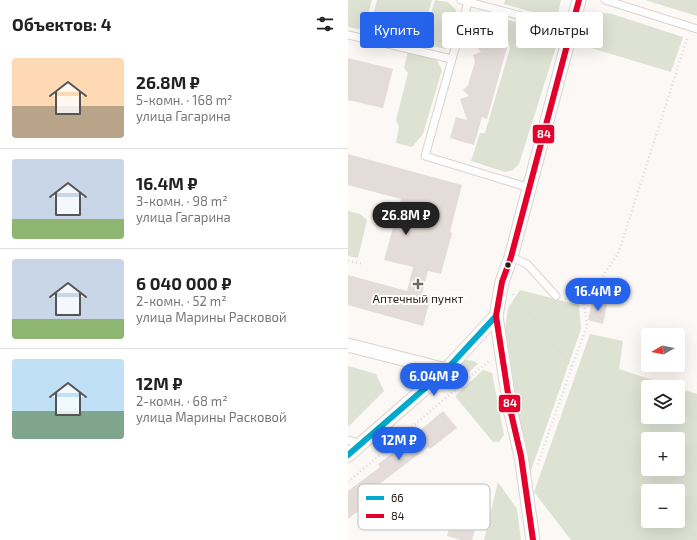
<!DOCTYPE html>
<html lang="ru">
<meta charset="utf-8">
<style>
body{margin:0;font-family:"Exo 2",sans-serif;background:#f6f6f6;color:#222;height:100vh;display:flex;flex-direction:column;font-size:15px;white-space:nowrap}
*{box-sizing:border-box;margin:0}
p{font-size:13px;color:#767676}
.icon{flex:none;width:22px;height:22px;fill:none;stroke:currentColor;stroke-width:2;stroke-linecap:round;stroke-linejoin:round}
.map{position:relative;flex:1;overflow:hidden}
.drawer{display:flex;flex-direction:column;background:#fff;width:348px}
.drawer>*{flex:none}
.hud{position:absolute;left:12px;top:12px;width:277px;height:36px;display:flex;gap:8px}
.needle{width:26px;rotate:260deg}
.controls{position:absolute;left:293px;top:328px;display:grid;gap:8px}
.controls a{display:grid;place-items:center;width:44px;height:44px;border-radius:4px;background:#fff;box-shadow:0 4px 16px #0002;font-size:20px}
.price{position:absolute;translate:-50% -34px;padding:0 9px;border-radius:14px;background:#2563eb;color:#fff;font-size:13px;line-height:26px;filter:drop-shadow(0 1px 2px #0008)}
.price::after{content:'';position:absolute;left:50%;top:24px;width:12px;height:9px;margin-left:-6px;background:inherit;clip-path:polygon(0 0,100% 0,50% 100%)}
.price.current{background:#222;color:#fff}
ul{padding:0;list-style:none}
li{display:flex;align-items:center;gap:12px;height:100px;padding:0 12px}
li+li{border-top:1px solid #e0e0e0}
li span{display:grid;place-items:center;flex:none;width:112px;height:80px;border-radius:4px;color:#555}
li>.icon{margin-inline-start:auto}
span .icon{width:48px;height:48px;fill:#fffc;stroke-width:1}
li b{font-size:17px}
h2{display:flex;justify-content:space-between;align-items:center;height:48px;padding:0 12px;font-size:17px}
.chip{padding:0 14px;border-radius:4px;background:#fff;box-shadow:0 4px 16px #0002;font-size:14px;line-height:36px}
.chip.current{background:#2563eb;color:#fff}
main{display:flex;flex:1;min-height:0}
.map>svg:first-child{display:block}
.green{fill:#dde2d3;fill-rule:evenodd}
.building{fill:#e4dcd8}
.lines{fill:none;stroke-linecap:round;stroke-linejoin:round}
.lane-casing{stroke:#dcd3ce;stroke-width:9}
.street-casing{stroke:#dcd3ce;stroke-width:15}
.path{stroke:#dcdbda;stroke-width:2.5;stroke-dasharray:1 3;stroke-linecap:butt}
.lane{stroke:#fefefe;stroke-width:7}
.street{stroke:#fefefe;stroke-width:13}
.bus-1-casing{stroke:#fff;stroke-width:9}
.bus-2-casing{stroke:#fff;stroke-width:9}
.bus-1{stroke:#00a9ce;stroke-width:6}
.bus-2{stroke:#e4002b;stroke-width:6}
.bus-dot{fill:#281d16;stroke:#fff;stroke-width:1.5}
.poi-dot{fill:#726a64;stroke:#fff;stroke-width:1.5}
.labels{text-anchor:middle;dominant-baseline:central;stroke-width:4;stroke-linejoin:round;paint-order:stroke}
.poi-label{font-size:12px;fill:#281d16;stroke:#fff}
.key{fill:#fff;stroke:#bebbb9;stroke-width:1}
.key-label{font-size:11px;fill:#281d16}
.line-badge{stroke:#fff;stroke-width:1.5}
.badge-label{font-size:11px;text-anchor:middle;font-weight:bold;fill:#fff}
</style>
<main>
<section class="drawer">
<h2>Объектов: 4<svg class="icon" aria-label="filters" viewBox="0 0 24 24"><path d="M4 7h16M4 17h16"/><circle cx="9" cy="7" r="2"/><circle cx="15" cy="17" r="2"/></svg></h2>
<ul>
<li><span style="background:linear-gradient(#ffd9b3 60%,#b9a48a 0)"><svg class="icon" aria-label="home" viewBox="0 0 24 24"><path d="M3 11l9-7 9 7M6 9v11h12V9"/></svg></span><div><b>26.8M ₽</b><p>5-комн. · 168 m²</p><p>улица Гагарина</p></div></li>
<li><span style="background:linear-gradient(#c9d6e8 75%,#8fb573 0)"><svg class="icon" aria-label="home" viewBox="0 0 24 24"><path d="M3 11l9-7 9 7M6 9v11h12V9"/></svg></span><div><b>16.4M ₽</b><p>3-комн. · 98 m²</p><p>улица Гагарина</p></div></li>
<li><span style="background:linear-gradient(#c9d6e8 75%,#8fb573 0)"><svg class="icon" aria-label="home" viewBox="0 0 24 24"><path d="M3 11l9-7 9 7M6 9v11h12V9"/></svg></span><div><b>6 040 000 ₽</b><p>2-комн. · 52 m²</p><p>улица Марины Расковой</p></div></li>
<li><span style="background:linear-gradient(#bfe0f5 65%,#7fa58c 0)"><svg class="icon" aria-label="home" viewBox="0 0 24 24"><path d="M3 11l9-7 9 7M6 9v11h12V9"/></svg></span><div><b>12M ₽</b><p>2-комн. · 68 m²</p><p>улица Марины Расковой</p></div></li>
</ul>
</section>
<div class="map">
<svg width="349" height="540" viewBox="0 0 349 540">
<rect width="100%" height="100%" fill="#fbf8f6"/>
<path class="green" d="M 0,0 L 24,0 L 16,30 L 0,27 Z
M 29,0 L 84,0 L 71,44 L 21,30 Z
M 87,0 L 100,2 L 108,10 L 98,49 L 74,44 Z
M 157,0 L 213,0 L 210,14 L 201,17 L 156,4 Z
M 297,0 L 349,0 L 349,16 Z
M 132,12 L 196,30 L 204,36 L 208,47 L 171,164 L 165,170 L 157,172 L 123,161 L 132,133 L 137,133 L 162,48 L 158,33 L 129,26 Z
M 250,12 L 264,14 L 335,37 L 323,72 L 233,45 L 241,16 Z
M 60,51 L 89,60 L 94,70 L 75,134 L 64,147 L 48,143 L 51,127 L 48,120 L 60,73 L 56,68 Z
M 0,211 L 12,214 L 19,220 L 10,258 L 0,256 Z
M 172,290 L 231,305 L 233,329 L 181,476 L 157,328 L 160,308 Z
M 242,334 L 275,341 L 271,369 L 326,387 L 300,387 L 300,417 L 330,417 L 330,388 L 349,394 L 349,540 L 223,540 L 186,492 ZM 300,439 L 330,439 L 330,469 L 300,469 ZM 300,491 L 330,491 L 330,521 L 300,521 Z
M 118,360 L 126,361 L 130,364 L 102,389 L 93,379 L 109,363 Z
M 0,366 L 28,374 L 36,391 L 0,427 Z
M 135,370 L 144,373 L 156,435 L 151,442 L 145,442 L 107,396 Z
M 150,482 L 169,509 L 173,540 L 136,540 Z"/>
<path class="building" d="M 135,31 L 156,37 L 154,42 L 160,44 L 139,119 L 134,117 L 126,145 L 102,138 L 108,117 L 119,120 L 112,99 L 121,96 L 115,90 L 120,85 L 127,62 L 125,55 L 133,52 L 128,46 L 133,42 Z
M 0,58 L 45,69 L 35,108 L 0,100 Z
M 0,154 L 114,185 L 102,232 L 104,233 L 93,274 L 80,271 L 74,294 L 83,297 L 75,326 L 0,305 L 0,275 L 59,291 L 65,267 L 36,260 L 53,199 L 0,185 Z
M 244,301 L 259,305 L 255,324 L 240,320 Z
M 95,411 L 109,428 L 82,449 L 80,447 L 25,489 L 30,496 L 0,519 L 0,491 L 32,467 L 30,464 L 70,434 L 69,433 Z
M 105,515 L 129,522 L 124,540 L 113,540 L 99,536 Z"/>
<g class="lines">
<g class="lane-casing">
<path id="lane" d="M 113,0 L 223,29
M 257,0 L 349,29
M 120,2 L 77,156 L 182,188
M 0,35 L 104,59
M 163,257 L 179,264 L 208,296
M 0,440 L 13,444"/>
</g>
<g class="street-casing">
<path id="street" d="M 0,345 L 98,370
M 0,455 L 98,370 L 148,316
M 185,540 L 173,456 L 163,413 L 148,316 L 154,282 L 163,257 L 231,0"/>
</g>
<path class="path" d="M 0,261 L 15,264
M 165,294 L 224,367 L 189,466
M 217,299 L 236,303 L 270,254 L 340,36
M 165,338 L 201,303
M 224,366 L 239,326 L 236,303
M 0,482 L 142,360
M 162,540 L 169,521"/>
<use href="#lane" class="lane"/>
<use href="#street" class="street"/>
<g class="bus-1-casing">
<path id="bus-1" d="M 0,455 L 98,370 L 148,316"/>
</g>
<g class="bus-2-casing">
<path id="bus-2" d="M 185,540 L 173,456 L 163,413 L 148,316 L 154,282 L 163,257 L 231,0"/>
</g>
<use href="#bus-1" class="bus-1"/>
<use href="#bus-2" class="bus-2"/>
</g>
<circle class="bus-dot" cx="160" cy="265" r="3.5"/>
<path class="poi-dot" d="M68 278h4v4h4v4h-4v4h-4v-4h-4v-4h4z"/>
<g class="labels">
<g class="poi-label">
<text x="70" y="298">Аптечный пункт</text>
</g>
</g>
<rect x="10" y="484" width="132" height="46" rx="6" class="key"/>
<rect x="18" y="496" width="18" height="4" fill="#00a9ce"/>
<rect x="18" y="514" width="18" height="4" fill="#e4002b"/>
<g class="key-label">
<text x="43" y="502">66</text>
<text x="43" y="520">84</text>
</g>
<g class="line-badge">
<rect x="184" y="124" width="23" height="20" rx="4" fill="#e4002b"/>
<rect x="150" y="394" width="23" height="19" rx="4" fill="#e4002b"/>
</g>
<g class="badge-label">
<text x="196" y="138">84</text>
<text x="162" y="407">84</text>
</g>
</svg>
<div class="controls">
<a><svg class="needle" viewBox="-14 -14 28 28"><path d="M0-13l5 13h-10z" fill="#e53935"/><path d="M0 13l5-13h-10z" fill="#767676"/></svg></a>
<a><svg class="icon" aria-label="layers" viewBox="0 0 24 24"><path d="M12 4l9 5-9 5-9-5zM3 14l9 5 9-5"/></svg></a>
<a>+</a>
<a>−</a>
</div>
<b class="price current" style="left:58px;top:236px">26.8M ₽</b>
<b class="price" style="left:250px;top:312px">16.4M ₽</b>
<b class="price" style="left:86px;top:397px">6.04M ₽</b>
<b class="price" style="left:51px;top:461px">12M ₽</b>
<div class="hud">
<a class="chip current">Купить</a>
<a class="chip">Снять</a>
<a class="chip">Фильтры</a>
</div>
</div>
</main>
